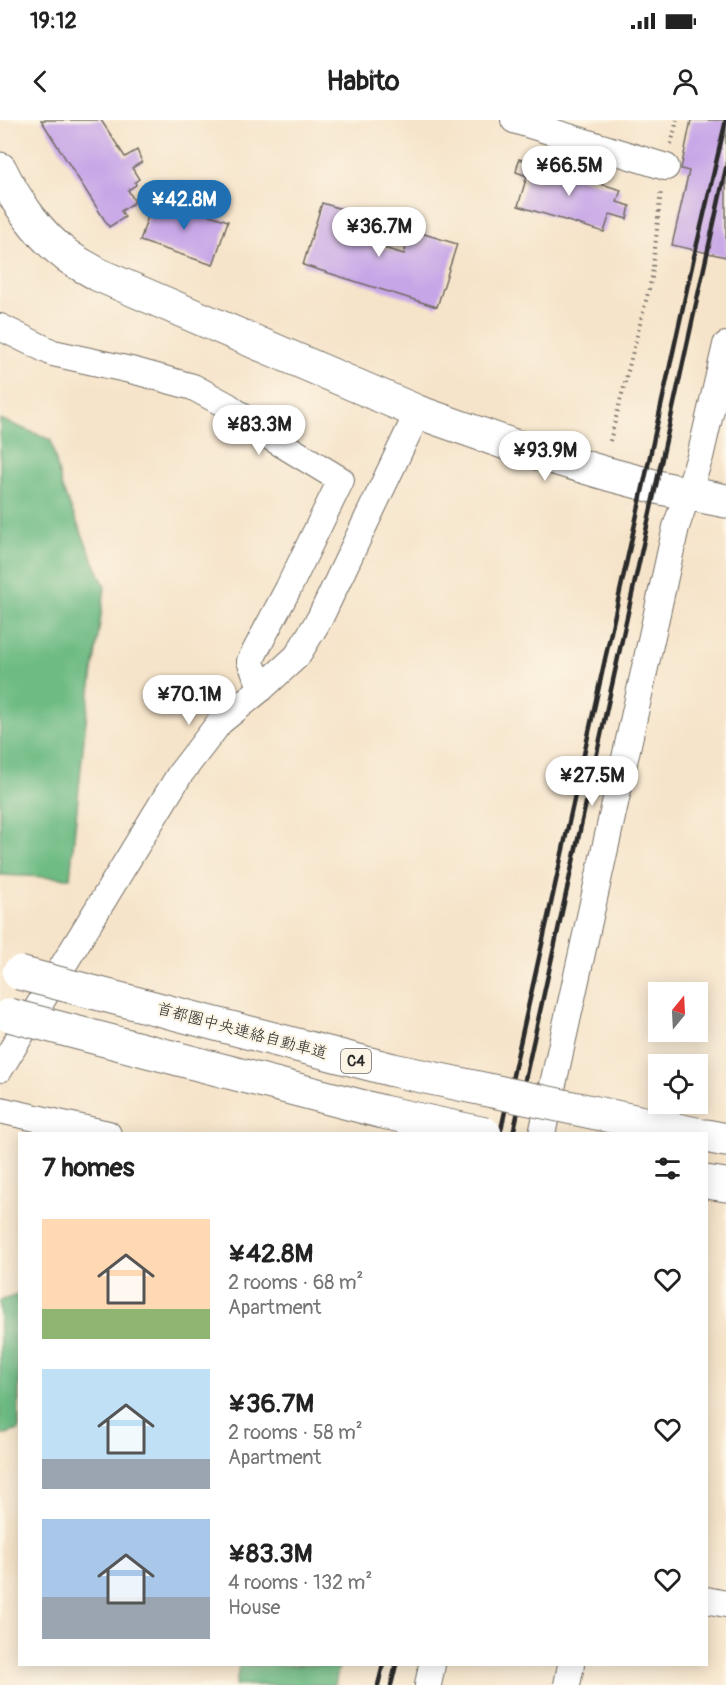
<!DOCTYPE html>
<meta charset="utf-8">
<style>
body{margin:0;font-family:Pangolin,"Klee One",sans-serif;background:#f6f6f6;color:#222;height:100vh;display:flex;flex-direction:column;font-size:22px;white-space:nowrap}
*{box-sizing:border-box;margin:0}
p{font-size:20px;color:#767676}
.icon{flex:none;width:33px;height:33px;fill:none;stroke:currentColor;stroke-width:2;stroke-linecap:round;stroke-linejoin:round}
.map{position:relative;flex:1;overflow:hidden}
.drawer{position:absolute;left:18px;top:1012px;width:690px;height:534px;display:flex;flex-direction:column;background:#fff;border-radius:0px;box-shadow:0 3px 15px #0003}
.drawer>*{flex:none}
.needle{width:39px;rotate:18deg}
.controls{position:absolute;left:648px;top:862px;display:grid;gap:12px}
.controls a{display:grid;place-items:center;width:60px;height:60px;border-radius:0px;background:#fff;box-shadow:0 3px 15px #0003;font-size:30px}
.price{position:absolute;translate:-50% -51px;padding:0 14px;border-radius:21px;background:#fff;color:#222;font-size:20px;line-height:39px;filter:drop-shadow(0 2px 3px #0008)}
.price::after{content:'';position:absolute;left:50%;top:36px;width:18px;height:14px;margin-left:-9px;background:inherit;clip-path:polygon(0 0,100% 0,50% 100%)}
.price.selected{background:#1f6fb2;color:#fff}
ul{padding:0;list-style:none}
li{display:flex;align-items:center;gap:18px;height:150px;padding:0 24px}
li span{display:grid;place-items:center;flex:none;width:168px;height:120px;border-radius:0px;color:#555}
li>.icon{margin-inline-start:auto}
span .icon{width:72px;height:72px;fill:#fffc;stroke-width:1}
li b{font-size:26px}
h2{display:flex;justify-content:space-between;align-items:center;height:72px;padding:0 24px;font-size:26px}
.status{display:flex;justify-content:space-between;align-items:center;height:42px;padding:0 30px;background:#fff;direction:ltr}
.status svg{height:16px;fill:currentColor}
header{display:flex;justify-content:space-between;align-items:center;height:78px;padding:0 24px;background:#fff;font-size:27px;font-weight:700}
.map>svg:first-child{display:block}
.forest{fill:#6ebb84;stroke:#4c7358;stroke-width:1.5}
.building{fill:#c7a6e7}
.lines{fill:none;stroke-linecap:round;stroke-linejoin:round}
.street-casing{stroke:#726c63;stroke-width:28}
.secondary-casing{stroke:#726c63;stroke-width:35}
.highway-casing{stroke:#726c63;stroke-width:35}
.path{stroke:#726c63;stroke-width:4;stroke-dasharray:1.5 4.5;stroke-linecap:butt}
.street{stroke:#fff;stroke-width:26}
.secondary{stroke:#fff;stroke-width:33}
.highway{stroke:#fff;stroke-width:33}
.rail{stroke:#2b2b2b;stroke-width:4.5}
.highway-bridge-casing{stroke:#726c63;stroke-width:35;stroke-linecap:butt}
.highway-bridge{stroke:#fff;stroke-width:33}
.labels{text-anchor:middle;dominant-baseline:central;stroke-width:4.5;stroke-linejoin:round;paint-order:stroke}
.shield{fill:#fcf5e5;stroke:#6a6863;stroke-width:1.5}
.shield-label{font-size:15px;font-weight:bold;fill:#2b2b2b}
.street-label{font-size:16px;fill:#2b2b2b;stroke:#fcf5e5}
</style>
<div class="status"><b>19:12</b><svg viewBox="0 0 49 12"><path d="M0 12V9h3v3zM5 12V6h3v6zM10 12V3h3v9zM15 12V0h3v12zM26 1h20v11H26zM47 4h2v5h-2z"/></svg></div>
<header><svg class="icon" aria-label="back" viewBox="0 0 24 24"><path d="M15 5l-7 7 7 7"/></svg>Habito<svg class="icon" aria-label="person" viewBox="0 0 24 24"><circle cx="12" cy="8" r="4"/><path d="M4 21q1-7 8-7t8 7"/></svg></header>
<div class="map">
<svg width="726" height="1565" viewBox="0 0 726 1565">
<rect width="100%" height="100%" fill="#fcf5e5"/>
<filter id="ink" filterUnits="userSpaceOnUse"><feTurbulence type="fractalNoise" baseFrequency=".0167" numOctaves="2"/><feDisplacementMap in="SourceGraphic" scale="12" xChannelSelector="R" yChannelSelector="G"/><feConvolveMatrix kernelMatrix="1 2 1 2 8 2 1 2 1" color-interpolation-filters="sRGB"/></filter>
<filter id="wash" filterUnits="userSpaceOnUse"><feTurbulence type="fractalNoise" baseFrequency=".008" numOctaves="4" result="noise"/><feDisplacementMap in="SourceGraphic" scale="24" xChannelSelector="R" yChannelSelector="G"/><feGaussianBlur stdDeviation="1.35" result="paint"/><feColorMatrix in="noise" values="0 0 0 0 0 0 0 0 0 0 0 0 0 0 0 0 0 1.4 0 .05"/><feComposite in="paint" operator="in"/></filter>
<g filter="url(#wash)">
<rect width="100%" height="100%" fill="#f6e4ca"/>
<path class="forest" d="M 0,299 L 51,320 L 62,368 L 105,467 L 85,608 L 70,758 L 0,755 Z
M 19,1174 L 19,1310 L 0,1316 L 0,1181 Z
M 239,1545 L 339,1545 L 335,1565 L 236,1565 Z"/>
<g id="blocks">
<path class="building" d="M 41,0 L 101,0 L 125,37 L 137,30 L 142,42 L 132,48 L 139,59 L 135,62 L 136,65 L 128,70 L 135,82 L 121,91 L 125,97 L 109,107 Z
M 691,0 L 726,0 L 726,137 L 672,125 L 689,51 L 681,49 Z
M 519,39 L 621,70 L 617,82 L 630,86 L 627,99 L 610,94 L 604,112 L 518,86 L 527,56 L 516,52 Z
M 154,77 L 228,101 L 213,145 L 140,121 Z
M 322,83 L 364,96 L 357,120 L 404,134 L 411,110 L 457,124 L 437,187 L 303,145 Z"/>
</g>
</g>
<g filter="url(#ink)">
<use href="#blocks" fill-opacity="0" stroke="#726c63" stroke-width="1.5"/>
<g class="lines">
<g class="street-casing">
<path id="street" d="M 514,0 L 666,47
M 0,207 L 53,233 L 135,251 L 193,267 L 228,286 L 270,317 L 341,360 L 288,469 L 250,541 L 262,568
M 0,949 L 180,654 L 220,602 L 262,568 L 297,536 L 320,498 L 418,292
M 0,990 L 108,1014
M 542,1014 L 676,407 L 700,337 L 726,225
M 706,1480 L 726,1484
M 428,1565 L 432,1545
M 567,1565 L 571,1545"/>
</g>
<g class="secondary-casing">
<path id="secondary" d="M 0,49 C 15,80 38,114 66,135 C 76,143 88,148 99,155 L 418,292 L 520,328 L 608,354 L 661,368 L 726,381"/>
</g>
<g class="highway-casing">
<path id="highway" d="M 706,1016 L 726,1020
M 706,1062 L 726,1065"/>
</g>
<path class="path" d="M 671,24 L 677,0
M 610,321 L 652,157 L 661,70"/>
<use href="#street" class="street"/>
<use href="#secondary" class="secondary"/>
<use href="#highway" class="highway"/>
<path class="rail" d="M 500,1014 L 694,137 L 726,0
M 513,1014 L 726,48
M 378,1565 L 383,1545
M 391,1565 L 396,1545"/>
<g class="highway-bridge-casing">
<path id="highway-bridge" d="M 19,853 L 393,950 L 696,1014
M 9,895 L 383,992 L 485,1014"/>
</g>
<use href="#highway-bridge" class="highway-bridge"/>
</g>
</g>
<g class="labels">
<rect class="shield" x="341" y="929" width="30" height="24" rx="4.5"/>
<g class="shield-label">
<text x="356" y="941">C4</text>
</g>
<g class="street-label">
<text transform="translate(242 911) rotate(15)">首都圏中央連絡自動車道</text>
</g>
</g>
</svg>
<div class="controls">
<a><svg class="needle" viewBox="-14 -14 28 28"><path d="M0-13l5 13h-10z" fill="#e53935"/><path d="M0 13l5-13h-10z" fill="#767676"/></svg></a>
<a><svg class="icon" aria-label="locate" viewBox="0 0 24 24"><circle cx="12" cy="12" r="6"/><path d="M12 2v4M12 18v4M2 12h4M18 12h4"/></svg></a>
</div>
<b class="price" style="left:569px;top:77px">¥66.5M</b>
<b class="price selected" style="left:184px;top:111px">¥42.8M</b>
<b class="price" style="left:379px;top:138px">¥36.7M</b>
<b class="price" style="left:259px;top:336px">¥83.3M</b>
<b class="price" style="left:545px;top:362px">¥93.9M</b>
<b class="price" style="left:189px;top:606px">¥70.1M</b>
<b class="price" style="left:592px;top:687px">¥27.5M</b>
<section class="drawer">
<h2>7 homes<svg class="icon" aria-label="filters" viewBox="0 0 24 24"><path d="M4 7h16M4 17h16"/><circle cx="9" cy="7" r="2"/><circle cx="15" cy="17" r="2"/></svg></h2>
<ul>
<li><span style="background:linear-gradient(#ffd9b3 75%,#8fb573 0)"><svg class="icon" aria-label="home" viewBox="0 0 24 24"><path d="M3 11l9-7 9 7M6 9v11h12V9"/></svg></span><div><b>¥42.8M</b><p>2 rooms · 68 m²</p><p>Apartment</p></div><svg class="icon" aria-label="heart" viewBox="0 0 24 24"><path d="M12 20l-8-8c-3-5 5-10 8-4 3-6 11-1 8 4z"/></svg></li>
<li><span style="background:linear-gradient(#bfe0f5 75%,#9aa5b1 0)"><svg class="icon" aria-label="home" viewBox="0 0 24 24"><path d="M3 11l9-7 9 7M6 9v11h12V9"/></svg></span><div><b>¥36.7M</b><p>2 rooms · 58 m²</p><p>Apartment</p></div><svg class="icon" aria-label="heart" viewBox="0 0 24 24"><path d="M12 20l-8-8c-3-5 5-10 8-4 3-6 11-1 8 4z"/></svg></li>
<li><span style="background:linear-gradient(#a9c7e8 65%,#9aa5b1 0)"><svg class="icon" aria-label="home" viewBox="0 0 24 24"><path d="M3 11l9-7 9 7M6 9v11h12V9"/></svg></span><div><b>¥83.3M</b><p>4 rooms · 132 m²</p><p>House</p></div><svg class="icon" aria-label="heart" viewBox="0 0 24 24"><path d="M12 20l-8-8c-3-5 5-10 8-4 3-6 11-1 8 4z"/></svg></li>
</ul>
</section>
</div>
